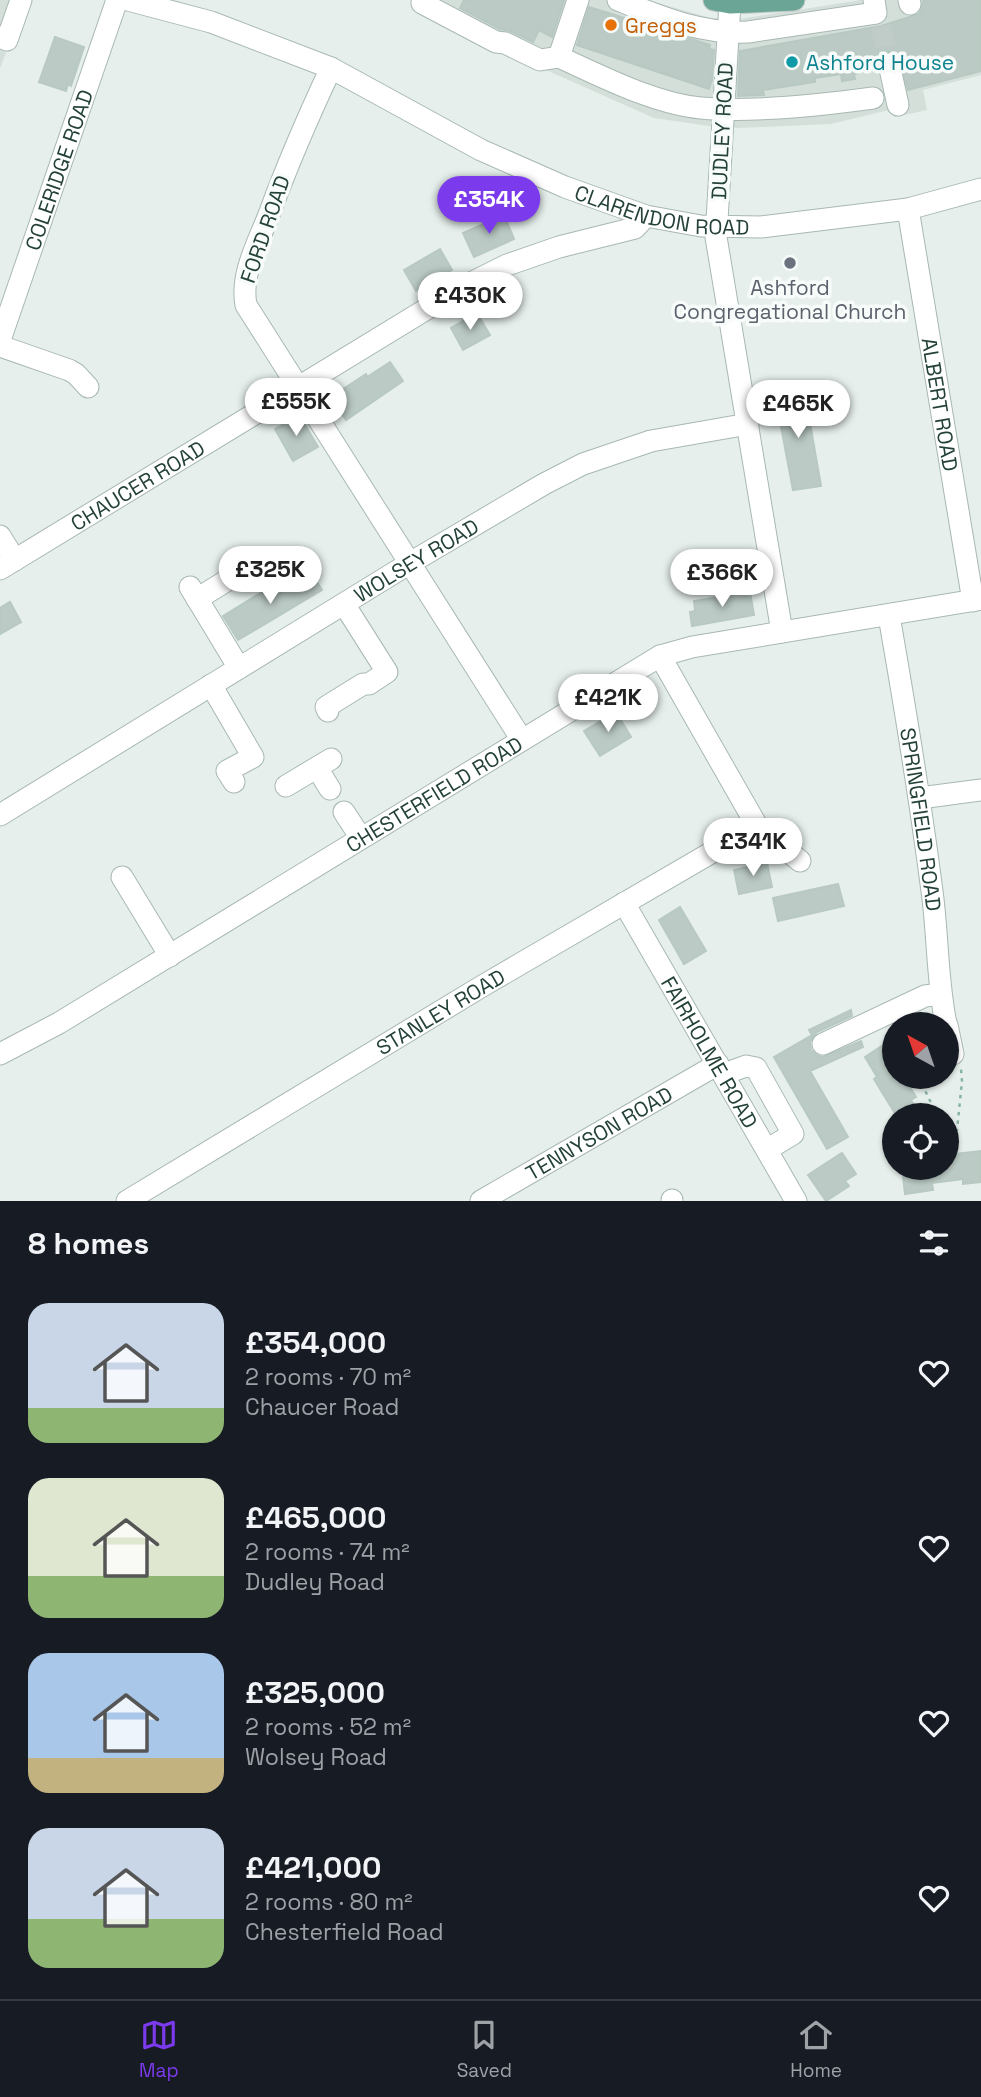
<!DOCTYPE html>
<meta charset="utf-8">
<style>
body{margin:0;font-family:"Space Grotesk",sans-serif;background:#20242c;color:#f1f3f6;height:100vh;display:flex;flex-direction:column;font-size:26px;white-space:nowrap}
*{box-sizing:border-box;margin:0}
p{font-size:23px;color:#9ea1a6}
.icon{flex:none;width:38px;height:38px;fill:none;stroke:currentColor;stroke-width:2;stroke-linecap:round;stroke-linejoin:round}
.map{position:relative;height:1201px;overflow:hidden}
.drawer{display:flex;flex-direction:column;background:#171b24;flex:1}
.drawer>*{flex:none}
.needle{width:46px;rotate:320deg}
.buttons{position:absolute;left:882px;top:1012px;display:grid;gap:14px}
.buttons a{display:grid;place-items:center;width:77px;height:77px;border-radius:50%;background:#171b24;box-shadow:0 2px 5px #0004;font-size:35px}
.price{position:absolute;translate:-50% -60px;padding:0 16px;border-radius:24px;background:#fff;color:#222;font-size:23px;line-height:46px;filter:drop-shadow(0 2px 4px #0008)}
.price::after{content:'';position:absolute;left:50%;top:42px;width:21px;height:16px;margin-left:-10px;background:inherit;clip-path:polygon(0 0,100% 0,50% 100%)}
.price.active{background:#7c3aed;color:#fff}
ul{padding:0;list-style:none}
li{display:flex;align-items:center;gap:21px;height:175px;padding:0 28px}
li span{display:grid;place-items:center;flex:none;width:196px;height:140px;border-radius:21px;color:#555}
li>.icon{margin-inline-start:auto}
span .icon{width:84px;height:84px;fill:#fffc;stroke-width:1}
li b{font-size:30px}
h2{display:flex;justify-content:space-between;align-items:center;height:84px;padding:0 28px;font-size:30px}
.dock{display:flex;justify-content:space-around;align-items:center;height:98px;border-top:2px solid #363941;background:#171b24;font-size:19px;color:#9ea1a6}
.dock a{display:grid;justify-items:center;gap:4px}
.dock .active{color:#7c3aed}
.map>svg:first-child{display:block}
.built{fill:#d4dfda}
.building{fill:#bbcac4;stroke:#b8c9c2;stroke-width:2}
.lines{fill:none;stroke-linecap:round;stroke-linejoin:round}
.minor-tunnel{stroke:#bfccc8;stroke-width:21;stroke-dasharray:21 10;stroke-linecap:butt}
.minor-casing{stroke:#a8b8b2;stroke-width:23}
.major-casing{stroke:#c2cac8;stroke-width:23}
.path{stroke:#86b3a5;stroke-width:2.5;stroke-dasharray:3.5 5;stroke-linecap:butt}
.minor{stroke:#fff;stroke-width:21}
.major{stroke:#6aa596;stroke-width:21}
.food-dot{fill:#e8710a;stroke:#f7fbf9;stroke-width:2.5}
.culture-dot{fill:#0f9aa8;stroke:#f7fbf9;stroke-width:2.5}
.worship-dot{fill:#6b7280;stroke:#f7fbf9;stroke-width:2.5}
.labels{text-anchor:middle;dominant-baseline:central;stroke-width:7;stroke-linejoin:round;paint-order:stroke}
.food-label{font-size:21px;fill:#c56008;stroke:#f7fbf9;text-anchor:start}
.culture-label{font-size:21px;fill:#0d838f;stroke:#f7fbf9;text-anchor:start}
.street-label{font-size:21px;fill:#24423a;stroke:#f7fbf9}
.worship-label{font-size:21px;fill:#5b616d;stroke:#f7fbf9}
</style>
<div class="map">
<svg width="981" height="1201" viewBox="0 0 981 1201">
<rect width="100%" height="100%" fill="#e6efeb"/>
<path class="built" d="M 0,0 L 27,0 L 0,68 Z
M 410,0 L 648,0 L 710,18 L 739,19 L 861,0 L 981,0 L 981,75 L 923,90 L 927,110 L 895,117 L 893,109 L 831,124 L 738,128 L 709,126 L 654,118 L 546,70 Z"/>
<path class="building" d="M 464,0 L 561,0 L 564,1 L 552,37 L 539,30 L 533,42 L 510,31 L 500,29 L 460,8 Z
M 926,0 L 981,0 L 981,71 L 908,90 L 899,56 L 887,51 L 880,55 L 876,68 L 854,74 L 855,79 L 842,81 L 841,74 L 815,78 L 815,82 L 763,90 L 764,95 L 738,96 L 740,51 L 881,26 L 919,14 L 922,8 L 923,1 Z
M 589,7 L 710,45 L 709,49 L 714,50 L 712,79 L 709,89 L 577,45 Z
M 55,37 L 84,47 L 71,86 L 68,84 L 66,91 L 39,82 Z
M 504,215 L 514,239 L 474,257 L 463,233 Z
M 440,249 L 452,270 L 416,291 L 404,270 Z
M 477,313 L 490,335 L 463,350 L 451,328 Z
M 390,362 L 403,381 L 346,420 L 331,397 L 366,374 L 367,377 Z
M 804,389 L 821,486 L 793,490 L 775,395 Z
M 299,415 L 318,447 L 293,461 L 275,429 Z
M 311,573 L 322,590 L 238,640 L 223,616 L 272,586 L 277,595 Z
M 750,592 L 754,615 L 692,626 L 690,612 L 695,611 L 694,601 Z
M 10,602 L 21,622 L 0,634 L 0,608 Z
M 616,712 L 631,737 L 600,756 L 584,731 Z
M 767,863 L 772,887 L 739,894 L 734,870 Z
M 838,884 L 844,906 L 778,921 L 773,898 Z
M 680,907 L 706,951 L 684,964 L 659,920 Z
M 851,1010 L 852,1016 L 817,1032 L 810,1042 L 811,1050 L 816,1055 L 823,1057 L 861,1041 L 863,1047 L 810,1071 L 848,1137 L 827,1149 L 774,1057 L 812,1035 L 809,1030 Z
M 888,1042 L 894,1051 L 894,1076 L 903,1076 L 916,1097 L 911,1100 L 920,1115 L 896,1115 L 874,1079 L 877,1077 L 865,1057 Z
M 981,1151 L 981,1182 L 963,1184 L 963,1179 L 932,1183 L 933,1190 L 905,1194 L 902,1167 L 947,1167 L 947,1155 Z
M 842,1153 L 856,1174 L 845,1181 L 849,1186 L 826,1201 L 808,1175 Z"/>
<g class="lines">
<path class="minor-tunnel" d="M 881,26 L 889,64"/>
<g class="minor-casing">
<g id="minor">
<path id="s1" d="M 128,0 L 211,22 L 331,68 L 481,150 L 565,187 L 646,216 L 701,226 L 761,227 L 908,209 L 981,189"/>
<path d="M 424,0 L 422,3 L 496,42 L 505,43 L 540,60 L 559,57"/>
<path d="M 578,0 L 559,57 C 601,76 655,104 701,108 C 752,113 821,105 873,98"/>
<path d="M 618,0 C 661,17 701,34 748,32 L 876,13 L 874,0"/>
<path d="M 909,0 L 910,4"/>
<path d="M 730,3 L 716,237 L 782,632"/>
<path d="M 0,37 L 7,40 L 21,0"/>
<path d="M 889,64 L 898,105"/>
<path d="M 331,68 C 309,115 288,163 270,212 C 259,241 240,274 246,305 L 522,740"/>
<path id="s2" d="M 908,209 L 973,601"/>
<path id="s3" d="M 0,340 L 117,0"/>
<path d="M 0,346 L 69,370 L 76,374 L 88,387"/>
<path d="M 0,536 L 15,560"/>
<path id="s4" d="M 0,569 L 461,288 L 507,265 L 559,247 L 635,228 L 646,216"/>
<path d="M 190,587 L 239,668"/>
<path d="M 197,599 L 247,568"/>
<path id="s5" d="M 889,616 C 905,707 920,799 932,891 C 938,935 937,980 946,1024"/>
<path d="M 211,685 L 253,757 L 227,771 L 234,782"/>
<path d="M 328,711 L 326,707 L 363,684 L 369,684 L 387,672 L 344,604"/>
<path d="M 317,768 L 330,789"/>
<path d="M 286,786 L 331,759"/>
<path d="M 920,798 L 981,790"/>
<path d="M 344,812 L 361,838"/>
<path id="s6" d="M 0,815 L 410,563 L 544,484 L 583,464 L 651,441 L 748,424"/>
<path d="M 757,826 L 800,861"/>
<path d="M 122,877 L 170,956"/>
<path id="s7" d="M 624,903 L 796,1201"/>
<path d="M 947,1025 L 953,1054"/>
<path d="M 823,1044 L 925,996 L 940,994"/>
<path id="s8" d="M 0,1054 L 59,1023 L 660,656 L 692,647 L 981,599"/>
<path d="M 724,1074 L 746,1066 L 756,1068 L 793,1134 L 768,1149"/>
<path d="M 672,1200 L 672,1201"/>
<path id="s9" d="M 127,1201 L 484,985 L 757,826 L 660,656"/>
<path id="s10" d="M 481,1201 L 718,1064"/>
</g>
</g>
<g class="major-casing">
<path id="major" d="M 714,0 L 730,3 L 794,0"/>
</g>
<path class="path" d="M 918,1076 L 937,1115
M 947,1134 L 957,1130 L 962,1081 L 961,1069"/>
<use href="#minor" class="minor"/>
<use href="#major" class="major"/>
</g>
<circle class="food-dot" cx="611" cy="25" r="7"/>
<circle class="culture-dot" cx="792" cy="62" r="7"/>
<circle class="worship-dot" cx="790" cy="263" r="7"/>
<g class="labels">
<g class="food-label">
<text x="625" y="25">Greggs</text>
</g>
<g class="culture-label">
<text x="806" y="62">Ashford House</text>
</g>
<g class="street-label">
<text transform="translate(722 131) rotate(-87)">DUDLEY ROAD</text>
<text stroke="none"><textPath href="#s3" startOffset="180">COLERIDGE ROAD</textPath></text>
<text stroke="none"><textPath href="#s1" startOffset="578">CLARENDON ROAD</textPath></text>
<text transform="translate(265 229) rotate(-71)">FORD ROAD</text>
<text stroke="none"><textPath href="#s2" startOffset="198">ALBERT ROAD</textPath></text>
<text stroke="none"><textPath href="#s4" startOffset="161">CHAUCER ROAD</textPath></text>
<text stroke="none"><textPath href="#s6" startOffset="488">WOLSEY ROAD</textPath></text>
<text stroke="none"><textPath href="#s8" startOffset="506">CHESTERFIELD ROAD</textPath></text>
<text stroke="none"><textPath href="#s5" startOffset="206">SPRINGFIELD ROAD</textPath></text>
<text stroke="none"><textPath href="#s9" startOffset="366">STANLEY ROAD</textPath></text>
<text stroke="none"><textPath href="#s7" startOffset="172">FAIRHOLME ROAD</textPath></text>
<text stroke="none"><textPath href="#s10" startOffset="136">TENNYSON ROAD</textPath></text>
</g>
<g class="worship-label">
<text x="790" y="287">Ashford<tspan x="790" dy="24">Congregational Church</tspan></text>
</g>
</g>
</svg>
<div class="buttons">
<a><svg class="needle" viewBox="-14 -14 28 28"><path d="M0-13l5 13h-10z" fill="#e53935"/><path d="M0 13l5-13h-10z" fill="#9ea1a6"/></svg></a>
<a><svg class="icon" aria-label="locate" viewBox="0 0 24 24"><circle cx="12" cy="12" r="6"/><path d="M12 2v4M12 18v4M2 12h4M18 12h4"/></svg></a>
</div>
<b class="price active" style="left:489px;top:236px">£354K</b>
<b class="price" style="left:470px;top:332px">£430K</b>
<b class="price" style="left:296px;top:438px">£555K</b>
<b class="price" style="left:798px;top:440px">£465K</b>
<b class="price" style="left:270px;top:606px">£325K</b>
<b class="price" style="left:722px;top:609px">£366K</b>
<b class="price" style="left:608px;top:734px">£421K</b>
<b class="price" style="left:753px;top:878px">£341K</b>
</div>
<section class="drawer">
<h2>8 homes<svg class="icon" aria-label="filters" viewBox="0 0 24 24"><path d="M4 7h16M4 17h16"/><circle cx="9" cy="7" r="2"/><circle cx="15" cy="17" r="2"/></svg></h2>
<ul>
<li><span style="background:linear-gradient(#c9d6e8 75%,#8fb573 0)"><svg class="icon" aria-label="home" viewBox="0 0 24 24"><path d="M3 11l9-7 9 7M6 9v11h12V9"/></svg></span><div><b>£354,000</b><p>2 rooms · 70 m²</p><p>Chaucer Road</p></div><svg class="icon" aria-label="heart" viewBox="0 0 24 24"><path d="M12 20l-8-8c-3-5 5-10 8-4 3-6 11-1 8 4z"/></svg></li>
<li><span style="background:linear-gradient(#dfe7d0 70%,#8fb573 0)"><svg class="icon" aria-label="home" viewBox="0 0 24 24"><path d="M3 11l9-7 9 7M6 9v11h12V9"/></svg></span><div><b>£465,000</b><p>2 rooms · 74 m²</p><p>Dudley Road</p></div><svg class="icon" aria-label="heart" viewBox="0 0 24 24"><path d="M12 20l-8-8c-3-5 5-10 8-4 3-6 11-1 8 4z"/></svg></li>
<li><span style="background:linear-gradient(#a9c7e8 75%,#c2b280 0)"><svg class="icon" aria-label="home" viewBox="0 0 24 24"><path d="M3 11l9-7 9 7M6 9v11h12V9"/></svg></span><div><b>£325,000</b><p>2 rooms · 52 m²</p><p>Wolsey Road</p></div><svg class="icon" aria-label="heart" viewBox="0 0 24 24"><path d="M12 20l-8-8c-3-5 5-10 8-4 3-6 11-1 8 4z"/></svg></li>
<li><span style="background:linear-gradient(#c9d6e8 65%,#8fb573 0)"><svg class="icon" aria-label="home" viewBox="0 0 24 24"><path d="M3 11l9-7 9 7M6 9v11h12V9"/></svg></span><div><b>£421,000</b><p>2 rooms · 80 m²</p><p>Chesterfield Road</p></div><svg class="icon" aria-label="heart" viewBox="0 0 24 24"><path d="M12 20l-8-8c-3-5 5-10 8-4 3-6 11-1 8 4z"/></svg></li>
</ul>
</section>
<nav class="dock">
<a class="active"><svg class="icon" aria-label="map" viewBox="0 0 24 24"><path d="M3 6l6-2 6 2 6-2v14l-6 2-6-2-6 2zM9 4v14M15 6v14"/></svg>Map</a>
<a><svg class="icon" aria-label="saved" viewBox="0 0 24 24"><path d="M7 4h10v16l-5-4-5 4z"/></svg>Saved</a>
<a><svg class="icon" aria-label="home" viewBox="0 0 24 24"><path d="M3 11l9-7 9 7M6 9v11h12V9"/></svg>Home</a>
</nav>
